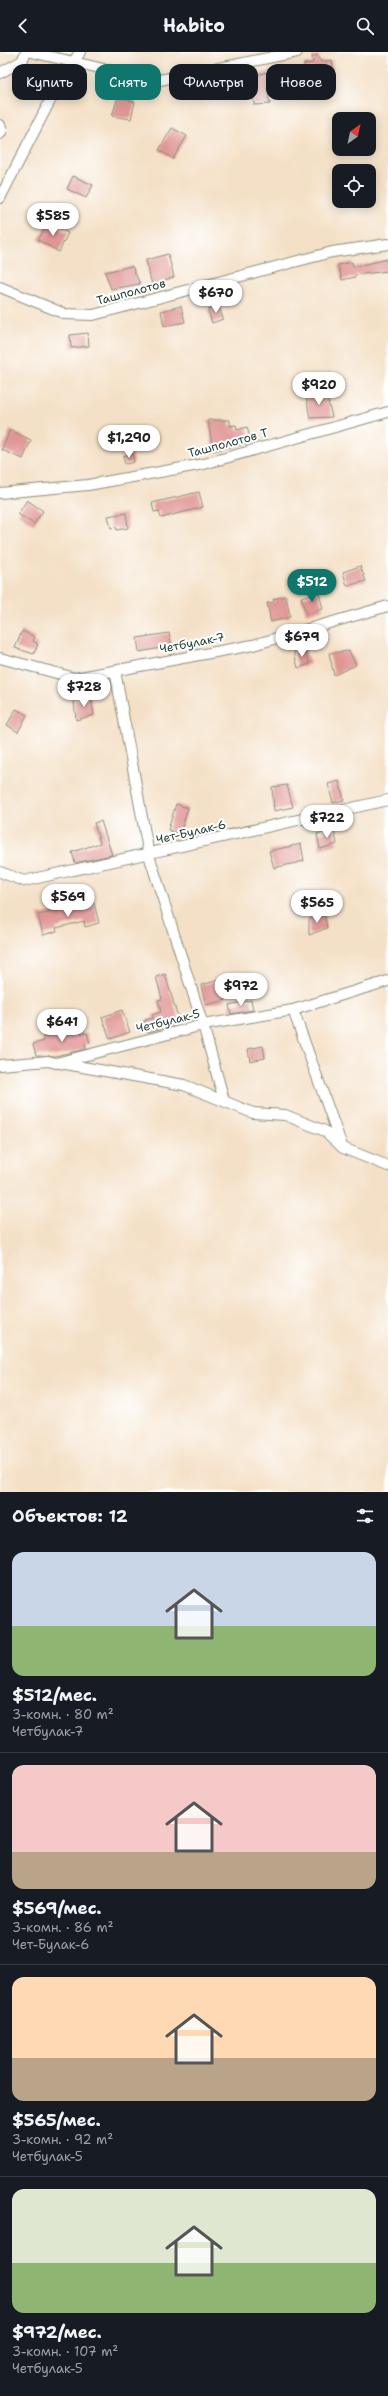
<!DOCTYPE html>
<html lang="ru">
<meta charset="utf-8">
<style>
body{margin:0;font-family:"Shantell Sans",sans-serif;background:#20242c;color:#f1f3f6;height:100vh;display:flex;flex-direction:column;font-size:15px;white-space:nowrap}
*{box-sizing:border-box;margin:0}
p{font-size:13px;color:#9ea1a6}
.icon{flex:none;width:22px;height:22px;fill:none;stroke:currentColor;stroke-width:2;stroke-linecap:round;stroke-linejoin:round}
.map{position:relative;height:1440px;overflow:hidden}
.drawer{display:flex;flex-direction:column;background:#171b24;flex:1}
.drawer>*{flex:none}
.top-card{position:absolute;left:12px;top:12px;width:364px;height:36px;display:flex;gap:8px}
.needle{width:26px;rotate:33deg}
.buttons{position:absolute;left:332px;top:60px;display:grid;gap:8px}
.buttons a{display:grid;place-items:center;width:44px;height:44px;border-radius:8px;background:#171b24;box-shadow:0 2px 10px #0003;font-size:20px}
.price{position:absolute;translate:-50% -34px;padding:0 9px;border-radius:14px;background:#fff;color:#222;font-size:13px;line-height:26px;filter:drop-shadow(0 1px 2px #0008)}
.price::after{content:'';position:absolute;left:50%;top:24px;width:12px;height:9px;margin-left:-6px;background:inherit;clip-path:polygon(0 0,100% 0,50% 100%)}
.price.on{background:#0f766e;color:#fff}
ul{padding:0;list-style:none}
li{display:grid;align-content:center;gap:8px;height:212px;padding:0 12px}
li+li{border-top:1px solid #363941}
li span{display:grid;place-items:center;height:124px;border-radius:12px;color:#555}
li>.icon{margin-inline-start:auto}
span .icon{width:72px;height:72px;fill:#fffc;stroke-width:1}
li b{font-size:17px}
h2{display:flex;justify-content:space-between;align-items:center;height:48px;padding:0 12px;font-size:17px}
.chip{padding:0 14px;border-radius:12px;background:#171b24;box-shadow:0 2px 10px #0003;font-size:14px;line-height:36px}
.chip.on{background:#0f766e;color:#fff}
header{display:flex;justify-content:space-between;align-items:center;height:52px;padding:0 12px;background:#171b24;font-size:18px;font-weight:700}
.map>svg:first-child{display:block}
.building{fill:#e09695}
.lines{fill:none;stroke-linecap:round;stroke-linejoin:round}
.minor-casing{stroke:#8a8e7d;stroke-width:12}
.minor{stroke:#fff;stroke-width:10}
.labels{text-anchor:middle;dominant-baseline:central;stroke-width:4;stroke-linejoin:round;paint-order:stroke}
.street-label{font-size:12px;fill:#1f3d34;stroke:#fff}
</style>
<header><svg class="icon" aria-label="back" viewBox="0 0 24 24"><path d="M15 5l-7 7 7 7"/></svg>Habito<svg class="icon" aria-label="search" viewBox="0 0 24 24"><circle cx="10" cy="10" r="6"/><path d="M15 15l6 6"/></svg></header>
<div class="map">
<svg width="388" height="1440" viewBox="0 0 388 1440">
<rect width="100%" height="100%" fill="#fff"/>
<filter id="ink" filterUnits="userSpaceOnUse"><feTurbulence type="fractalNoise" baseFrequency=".025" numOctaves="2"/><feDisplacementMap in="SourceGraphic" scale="8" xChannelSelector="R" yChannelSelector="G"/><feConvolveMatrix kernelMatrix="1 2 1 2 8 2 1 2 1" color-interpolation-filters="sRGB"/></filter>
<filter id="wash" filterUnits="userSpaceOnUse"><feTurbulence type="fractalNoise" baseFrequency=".012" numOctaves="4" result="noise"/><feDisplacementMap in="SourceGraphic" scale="16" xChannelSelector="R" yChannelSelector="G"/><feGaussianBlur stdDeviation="0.9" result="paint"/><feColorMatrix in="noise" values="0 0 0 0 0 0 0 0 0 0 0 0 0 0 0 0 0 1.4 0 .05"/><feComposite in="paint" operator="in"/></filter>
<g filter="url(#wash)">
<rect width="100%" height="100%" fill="#f4e0c6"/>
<g id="blocks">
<path class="building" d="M 318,3 L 321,10 L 332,8 L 333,18 L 323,17 L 326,25 L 319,28 L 315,16 L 304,16 L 304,12 L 313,11 L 312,5 Z
M 271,19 L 280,32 L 267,36 L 270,52 L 254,53 L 253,24 Z
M 118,45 L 135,50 L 131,67 L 112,64 Z
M 172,76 L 187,84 L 173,107 L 159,98 Z
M 73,124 L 93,133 L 86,146 L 67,137 Z
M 48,171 L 68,181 L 59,200 L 38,188 Z
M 168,202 L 174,225 L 152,233 L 146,208 Z
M 388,207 L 388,219 L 355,223 L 355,225 L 342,228 L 338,213 L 352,210 L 353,215 Z
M 132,214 L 140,232 L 111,237 L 105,220 Z
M 181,254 L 185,270 L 164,274 L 161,259 Z
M 219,254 L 223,267 L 212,271 L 208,258 Z
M 88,281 L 89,294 L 71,296 L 70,283 Z
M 326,341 L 332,365 L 310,366 L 306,344 Z
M 208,368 L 230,368 L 230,374 L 236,373 L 237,378 L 247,375 L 251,390 L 213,399 Z
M 10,378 L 31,388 L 23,407 L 2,398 Z
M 132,401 L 134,410 L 125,412 L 123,404 Z
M 199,440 L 203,455 L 161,466 L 159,459 L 154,460 L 152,451 Z
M 27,448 L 43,459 L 34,472 L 18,462 Z
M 126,461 L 128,476 L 117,478 L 116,475 L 111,476 L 108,464 Z
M 360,514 L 366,529 L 347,534 L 343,520 Z
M 319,541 L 323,557 L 306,562 L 301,545 Z
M 286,544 L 290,565 L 271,570 L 267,551 L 274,550 L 273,547 Z
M 22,579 L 35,585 L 33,589 L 38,592 L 34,602 L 15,596 Z
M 169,581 L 172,594 L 139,600 L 137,586 Z
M 304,595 L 310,612 L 298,616 L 294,600 Z
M 349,599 L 356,613 L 334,623 L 329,601 Z
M 91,645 L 94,663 L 76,668 L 74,649 Z
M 16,657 L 27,663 L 18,680 L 7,673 Z
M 339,729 L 344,748 L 333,751 L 328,732 Z
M 287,733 L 293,755 L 274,759 L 272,735 Z
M 176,752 L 188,756 L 180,782 L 168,778 Z
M 101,769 L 112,803 L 75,811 L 72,800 L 100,791 L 94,771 Z
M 334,778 L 337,792 L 320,797 L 317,782 Z
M 301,792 L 304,809 L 274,816 L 269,799 Z
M 94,851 L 99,871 L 85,875 L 84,869 L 56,876 L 57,879 L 43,883 L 38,863 Z
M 324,860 L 327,876 L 309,883 L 309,867 Z
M 165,922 L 180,972 L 148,980 L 145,968 L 153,966 L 152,963 L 161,960 L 158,948 L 162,947 L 156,925 Z
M 220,928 L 226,948 L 206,953 L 201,933 Z
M 251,948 L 253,958 L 231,962 L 229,953 Z
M 122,958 L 130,980 L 110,987 L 102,965 Z
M 80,974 L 82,982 L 87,981 L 90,991 L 85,992 L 86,997 L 55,1004 L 36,1003 L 33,992 L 44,989 L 43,985 L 57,981 L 56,979 Z
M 263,994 L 265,1006 L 250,1009 L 248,997 Z"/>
</g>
</g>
<g filter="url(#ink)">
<use href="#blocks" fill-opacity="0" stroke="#8a8e7d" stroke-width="1"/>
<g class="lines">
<g class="minor-casing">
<path id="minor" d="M 31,0 L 155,29 L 297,0
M 0,21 L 22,9 L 26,0
M 0,73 L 2,78 L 0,82
M 0,146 L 53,43 L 80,0
M 0,235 L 65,262 L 93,263 L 332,200 L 388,192
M 0,441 L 88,433 L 204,412 L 388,360
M 0,606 L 75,626 L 253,593 L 388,554
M 115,619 L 149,803 L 203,973 L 224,1048
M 0,820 L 24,829 L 388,748
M 293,958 L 342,1094
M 60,1011 L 184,1033 L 253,1061 L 285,1063 L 325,1079 L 343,1096 L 388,1114
M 0,1013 L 48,1009 L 56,1011 L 203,973 L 293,958 L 388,929"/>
</g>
<use href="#minor" class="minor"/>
</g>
</g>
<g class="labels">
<g class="street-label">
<text transform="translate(131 240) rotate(-15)">Ташполотов</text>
<text transform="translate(228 391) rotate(-15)">Ташполотов Т</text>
<text transform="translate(192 591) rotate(-11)">Четбулак-7</text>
<text transform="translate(191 780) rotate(-13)">Чет-Булак-6</text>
<text transform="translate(168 969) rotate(-14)">Четбулак-5</text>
</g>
</g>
</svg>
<div class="buttons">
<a><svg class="needle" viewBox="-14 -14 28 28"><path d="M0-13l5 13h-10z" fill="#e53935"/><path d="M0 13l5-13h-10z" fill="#9ea1a6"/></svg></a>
<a><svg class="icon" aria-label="locate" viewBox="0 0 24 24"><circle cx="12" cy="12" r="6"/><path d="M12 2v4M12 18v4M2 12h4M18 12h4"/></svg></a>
</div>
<b class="price" style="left:53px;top:185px">$585</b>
<b class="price" style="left:216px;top:262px">$670</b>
<b class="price" style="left:319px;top:354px">$920</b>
<b class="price" style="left:129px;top:407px">$1,290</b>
<b class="price on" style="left:312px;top:551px">$512</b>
<b class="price" style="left:302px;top:606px">$679</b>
<b class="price" style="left:84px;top:656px">$728</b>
<b class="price" style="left:327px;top:787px">$722</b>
<b class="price" style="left:68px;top:866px">$569</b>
<b class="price" style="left:317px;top:872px">$565</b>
<b class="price" style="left:241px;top:955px">$972</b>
<b class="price" style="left:62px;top:991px">$641</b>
<div class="top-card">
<a class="chip">Купить</a>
<a class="chip on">Снять</a>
<a class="chip">Фильтры</a>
<a class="chip">Новое</a>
</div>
</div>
<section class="drawer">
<h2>Объектов: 12<svg class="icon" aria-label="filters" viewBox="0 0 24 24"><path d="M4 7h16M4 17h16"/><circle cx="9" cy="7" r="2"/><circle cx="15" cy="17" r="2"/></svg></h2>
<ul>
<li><span style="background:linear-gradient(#c9d6e8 60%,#8fb573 0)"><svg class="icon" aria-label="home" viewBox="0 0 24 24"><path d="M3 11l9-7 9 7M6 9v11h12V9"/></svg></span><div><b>$512/мес.</b><p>3-комн. · 80 m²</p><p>Четбулак-7</p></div></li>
<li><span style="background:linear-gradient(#f6c9c9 70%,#b9a48a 0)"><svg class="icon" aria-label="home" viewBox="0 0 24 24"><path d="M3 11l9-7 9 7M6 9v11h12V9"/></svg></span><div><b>$569/мес.</b><p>3-комн. · 86 m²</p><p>Чет-Булак-6</p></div></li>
<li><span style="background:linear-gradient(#ffd9b3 65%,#b9a48a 0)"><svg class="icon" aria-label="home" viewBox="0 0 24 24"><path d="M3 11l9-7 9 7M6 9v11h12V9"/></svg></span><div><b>$565/мес.</b><p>3-комн. · 92 m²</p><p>Четбулак-5</p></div></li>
<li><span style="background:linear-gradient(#dfe7d0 60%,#8fb573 0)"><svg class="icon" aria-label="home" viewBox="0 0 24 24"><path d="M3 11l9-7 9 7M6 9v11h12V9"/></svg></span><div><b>$972/мес.</b><p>3-комн. · 107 m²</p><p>Четбулак-5</p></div></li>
</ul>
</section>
